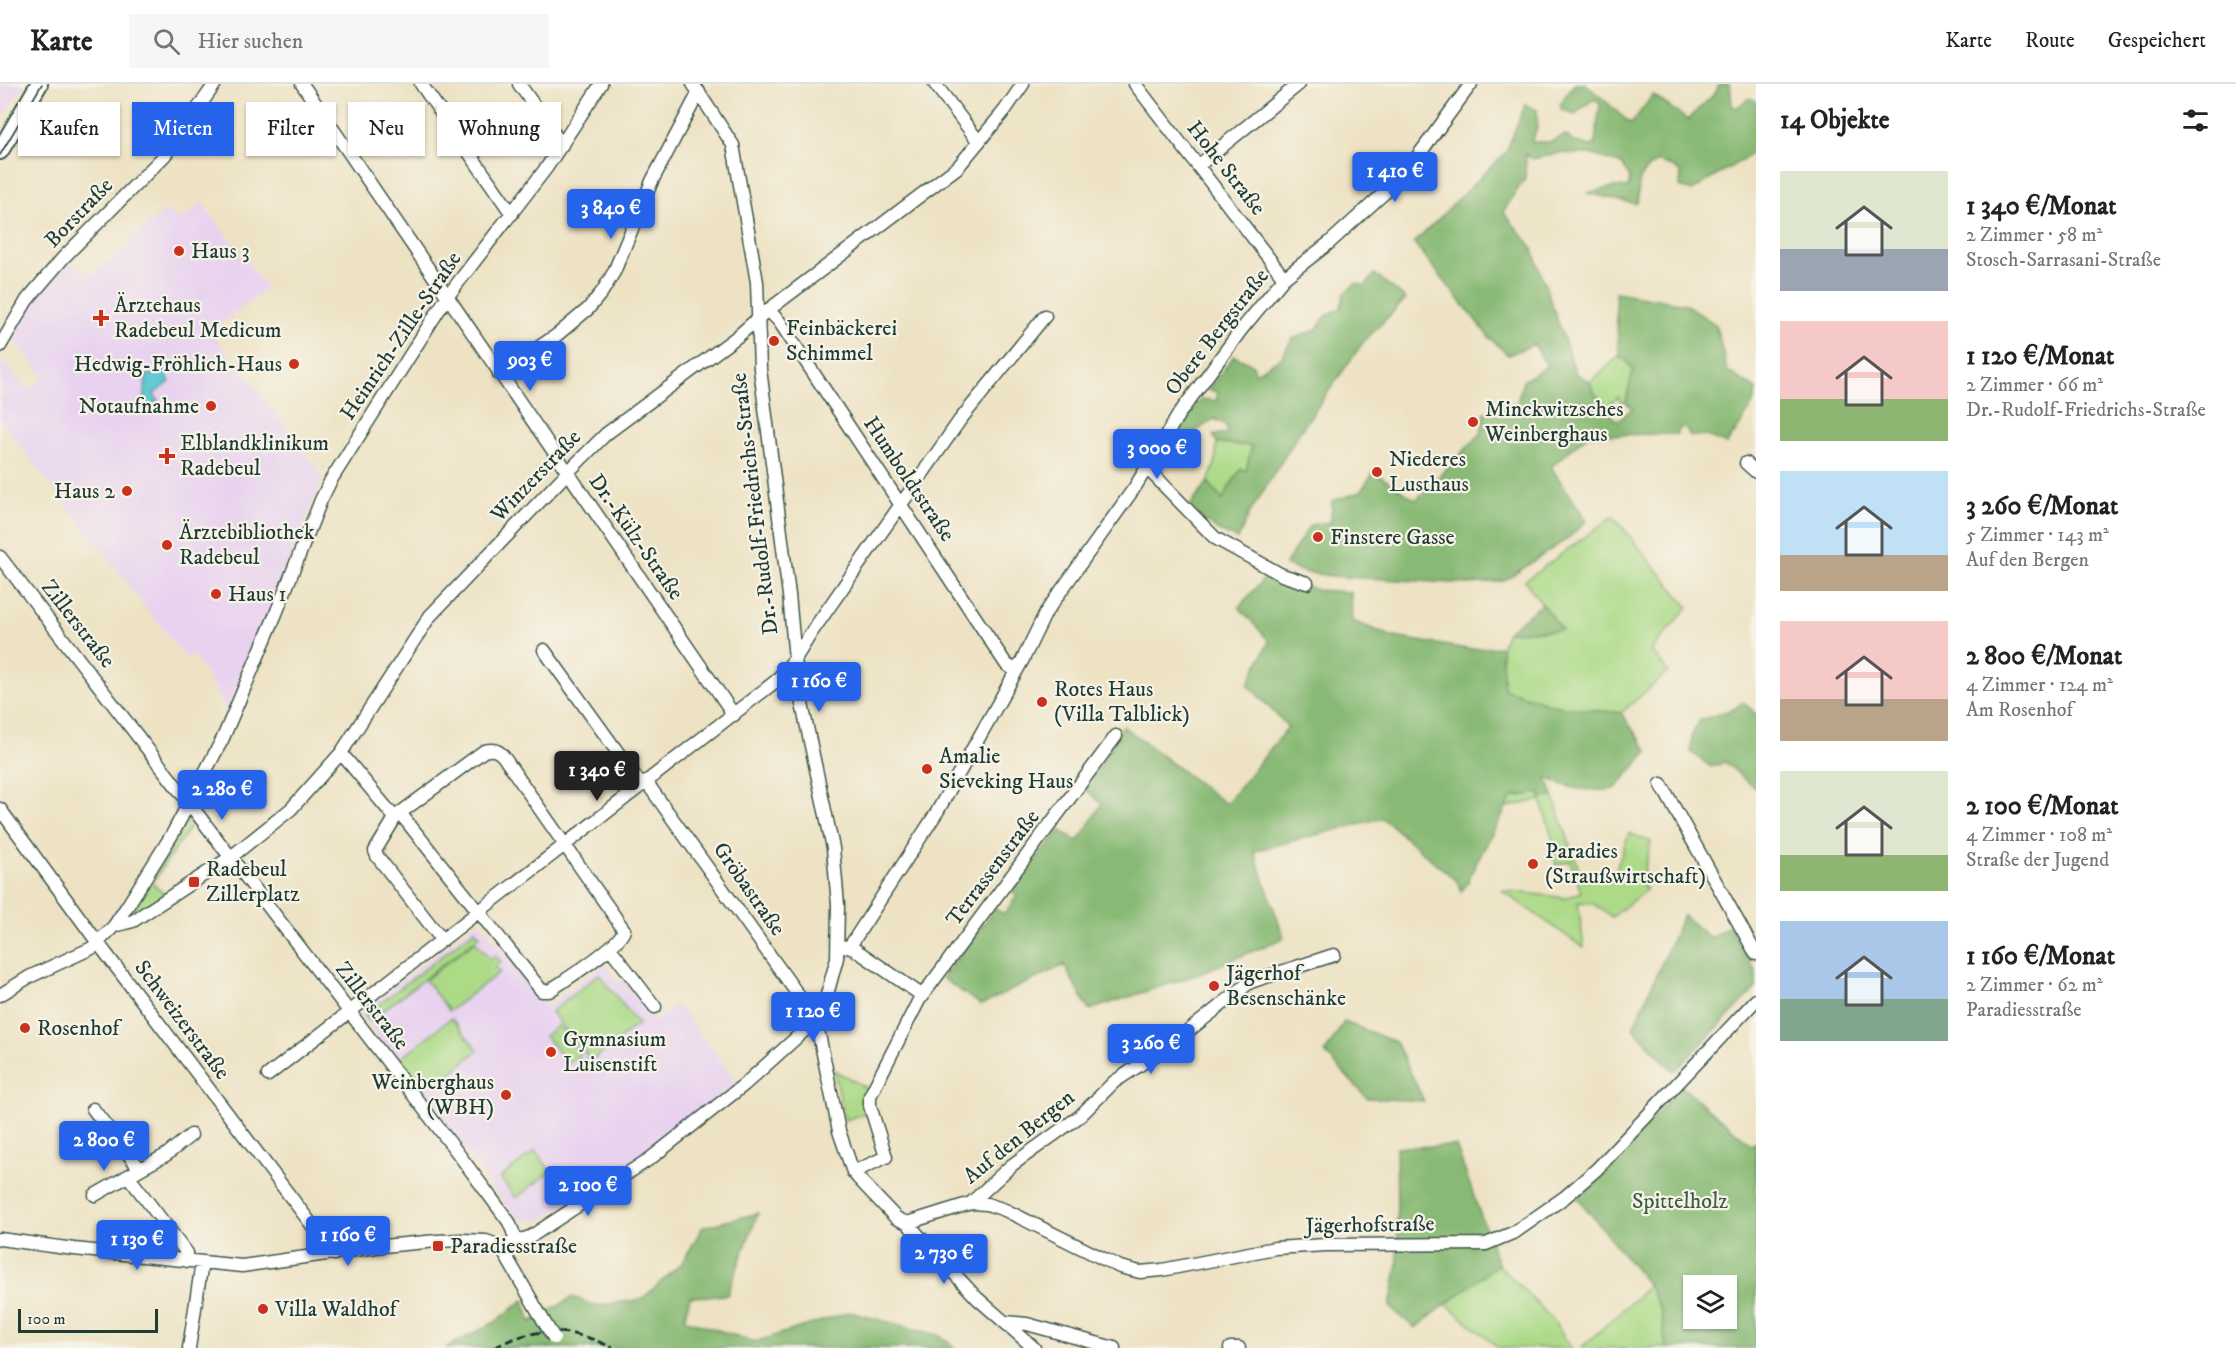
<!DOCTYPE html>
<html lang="de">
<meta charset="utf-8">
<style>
body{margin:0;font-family:"IM FELL DW Pica",serif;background:#f6f6f6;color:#222;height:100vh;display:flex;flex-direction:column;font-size:22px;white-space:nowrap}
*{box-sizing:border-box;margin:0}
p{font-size:20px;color:#767676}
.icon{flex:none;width:33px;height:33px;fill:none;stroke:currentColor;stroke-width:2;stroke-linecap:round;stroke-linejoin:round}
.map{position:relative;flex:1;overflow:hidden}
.drawer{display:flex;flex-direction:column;background:#fff;width:480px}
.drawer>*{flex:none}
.top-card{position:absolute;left:18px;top:18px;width:570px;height:54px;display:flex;gap:12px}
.controls{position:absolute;left:1683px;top:1191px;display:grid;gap:12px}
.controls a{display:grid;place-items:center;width:54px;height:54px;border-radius:0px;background:#fff;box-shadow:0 2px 4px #0004;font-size:30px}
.scale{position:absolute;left:18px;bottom:15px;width:140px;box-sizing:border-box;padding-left:6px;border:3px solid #1f3d34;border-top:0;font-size:16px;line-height:21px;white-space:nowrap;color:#1f3d34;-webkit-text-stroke:4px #f7f3e8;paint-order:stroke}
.price{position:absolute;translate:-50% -51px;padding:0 14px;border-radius:6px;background:#2563eb;color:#fff;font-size:20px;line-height:39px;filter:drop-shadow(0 2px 3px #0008)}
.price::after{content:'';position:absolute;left:50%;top:36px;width:18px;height:14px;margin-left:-9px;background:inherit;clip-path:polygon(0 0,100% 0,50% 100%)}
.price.on{background:#222;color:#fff}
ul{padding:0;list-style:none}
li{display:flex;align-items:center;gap:18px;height:150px;padding:0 24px}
li span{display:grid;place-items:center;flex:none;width:168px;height:120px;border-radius:0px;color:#555}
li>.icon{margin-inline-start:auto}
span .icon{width:72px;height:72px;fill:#fffc;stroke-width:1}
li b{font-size:26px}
h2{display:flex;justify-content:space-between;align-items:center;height:72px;padding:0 24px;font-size:26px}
.tag{padding:0 21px;border-radius:0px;background:#fff;box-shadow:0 2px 4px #0004;font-size:21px;line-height:54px}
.tag.on{background:#2563eb;color:#fff}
header{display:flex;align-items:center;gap:36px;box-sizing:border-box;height:84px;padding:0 30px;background:#fff;border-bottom:2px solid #e0e0e0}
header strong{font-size:28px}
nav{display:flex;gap:33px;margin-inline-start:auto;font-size:21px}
.search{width:420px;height:54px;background:#f6f6f6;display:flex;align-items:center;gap:15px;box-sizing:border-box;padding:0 21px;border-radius:0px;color:#767676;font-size:22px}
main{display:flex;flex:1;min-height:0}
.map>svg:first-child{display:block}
.built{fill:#e8d2ef}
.green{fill:#acda87;stroke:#668c5e;stroke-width:1.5}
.forest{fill:#89ba74;stroke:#547c54;stroke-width:1.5;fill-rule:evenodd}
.water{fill:#59c6d0;stroke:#3c8282;stroke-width:1.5}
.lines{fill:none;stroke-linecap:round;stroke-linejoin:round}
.minor-casing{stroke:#3e5649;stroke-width:15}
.major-casing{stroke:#3e5649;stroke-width:20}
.minor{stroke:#fff;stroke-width:12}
.major{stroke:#fff;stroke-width:16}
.tram{stroke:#1f3d34;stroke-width:1.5}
.rail{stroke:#1f3d34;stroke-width:3;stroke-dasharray:9 4.5;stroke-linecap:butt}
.minor-bridge-casing{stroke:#3e5649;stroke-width:15;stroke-linecap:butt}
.minor-bridge{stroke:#fff;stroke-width:12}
.poi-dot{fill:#c8321e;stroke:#f7f3e8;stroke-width:2}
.labels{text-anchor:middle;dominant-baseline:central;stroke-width:4.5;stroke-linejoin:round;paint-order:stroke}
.street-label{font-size:22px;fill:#1f3d34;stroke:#f7f3e8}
.poi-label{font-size:22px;fill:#1f3d34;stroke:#f7f3e8;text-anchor:start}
.park-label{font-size:22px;fill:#3b5c45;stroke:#f7f3e8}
</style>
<header>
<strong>Karte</strong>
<div class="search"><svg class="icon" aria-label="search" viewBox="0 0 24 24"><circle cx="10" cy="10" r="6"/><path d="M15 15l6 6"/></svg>Hier suchen</div>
<nav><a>Karte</a><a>Route</a><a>Gespeichert</a></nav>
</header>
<main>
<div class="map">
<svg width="1756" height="1264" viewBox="0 0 1756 1264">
<rect width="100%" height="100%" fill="#f7f3e8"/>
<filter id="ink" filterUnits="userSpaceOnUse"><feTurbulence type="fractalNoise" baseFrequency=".0167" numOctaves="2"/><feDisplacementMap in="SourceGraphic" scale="12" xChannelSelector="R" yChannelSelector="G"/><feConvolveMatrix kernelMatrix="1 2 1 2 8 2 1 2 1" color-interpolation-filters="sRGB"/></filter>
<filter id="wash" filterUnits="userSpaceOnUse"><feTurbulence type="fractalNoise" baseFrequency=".008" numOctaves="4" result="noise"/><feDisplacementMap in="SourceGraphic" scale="24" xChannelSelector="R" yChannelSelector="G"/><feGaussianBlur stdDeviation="1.35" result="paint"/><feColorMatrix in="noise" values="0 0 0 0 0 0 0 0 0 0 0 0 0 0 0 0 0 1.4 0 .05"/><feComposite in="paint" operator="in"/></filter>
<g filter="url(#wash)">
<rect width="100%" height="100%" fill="#ede2c3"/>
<path class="built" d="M 0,0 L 24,0 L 0,39 Z
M 202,119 L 267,203 L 211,248 L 267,317 L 323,394 L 228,628 L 194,571 L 186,575 L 0,335 L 0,275 L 27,307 L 44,293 L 12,253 L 32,218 L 69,176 L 88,192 L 133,158 L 130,154 L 166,127 L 181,135 Z
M 479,837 L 547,923 L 605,880 L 619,899 L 624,896 L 655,937 L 677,920 L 737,998 L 638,1075 L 539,1136 L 522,1136 L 515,1133 L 359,929 Z"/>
<path class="green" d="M 1619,272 L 1626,276 L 1633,286 L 1626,318 L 1622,319 L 1618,313 L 1610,320 L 1613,324 L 1608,329 L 1593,308 L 1590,298 Z
M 1217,359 L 1252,362 L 1246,387 L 1229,403 L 1223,417 L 1208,398 L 1215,380 Z
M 1613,432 L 1688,523 L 1651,566 L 1668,588 L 1621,629 L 1556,622 L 1503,605 L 1501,563 L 1507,548 L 1561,546 L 1525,497 Z
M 1539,709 L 1541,715 L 1553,712 L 1583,797 L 1615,789 L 1629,749 L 1651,758 L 1641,800 L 1647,805 L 1612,833 L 1592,819 L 1578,818 L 1584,864 L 1501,806 L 1566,814 L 1581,808 L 1570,777 L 1556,781 L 1551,765 L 1555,763 L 1541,716 L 1505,724 L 1512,713 Z
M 191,731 L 199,740 L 197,742 L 193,739 L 152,799 L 164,810 L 220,773 L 217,769 L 219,767 L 224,774 L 135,830 L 132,828 Z
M 475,846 L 480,852 L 369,937 L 364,932 Z
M 475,857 L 490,875 L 495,871 L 501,878 L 495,882 L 500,888 L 449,927 L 425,896 Z
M 599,890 L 638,940 L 586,981 L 587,971 L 551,928 Z
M 451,934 L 478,966 L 444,995 L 416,1001 L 397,977 Z
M 558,941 L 581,970 L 568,980 L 545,952 Z
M 834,986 L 870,1006 L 869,1028 L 845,1036 Z
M 535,1067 L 551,1087 L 516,1114 L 500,1094 Z
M 1498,1180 L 1553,1236 L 1571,1264 L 1499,1264 L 1446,1220 Z
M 1649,1202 L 1661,1227 L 1666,1264 L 1581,1264 Z"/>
<path class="forest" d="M 1574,0 L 1586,0 L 1631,40 L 1653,11 L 1688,36 L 1716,8 L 1719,0 L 1730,0 L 1732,21 L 1736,24 L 1749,14 L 1756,17 L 1756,67 L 1692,107 L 1680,103 L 1681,89 L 1674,84 L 1659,77 C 1639,88 1638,95 1638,117 L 1636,120 L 1587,109 L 1615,103 L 1628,104 L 1630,95 L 1622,80 L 1590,70 L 1579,70 L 1560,69 L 1532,75 L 1526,70 L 1525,94 L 1503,128 L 1532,163 L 1576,290 L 1590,298 L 1594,308 L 1615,335 L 1618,336 L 1632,325 L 1626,318 L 1633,286 L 1626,276 L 1619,272 L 1615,208 L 1685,220 L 1716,241 L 1727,287 L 1756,305 C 1756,323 1737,344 1727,360 L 1707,352 L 1690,352 L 1685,343 L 1680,344 L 1677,350 L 1590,351 L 1584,354 L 1551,383 L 1587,437 L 1567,455 L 1504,497 L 1471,500 L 1331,492 L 1304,488 L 1285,481 L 1310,441 L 1331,438 L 1332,417 L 1360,408 L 1374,388 L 1416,416 L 1481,349 L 1485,328 L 1517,319 L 1523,297 L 1547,282 L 1534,260 L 1508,271 L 1489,253 L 1414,159 L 1506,68 L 1525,21 L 1537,26 L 1537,44 L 1531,58 L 1550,58 L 1566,51 L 1572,57 L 1591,62 L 1595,59 L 1600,20 L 1594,15 L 1575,30 L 1562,26 L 1560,20 Z
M 1375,190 L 1406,215 L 1364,257 L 1299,349 L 1249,430 L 1238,455 L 1217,446 L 1189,423 L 1208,398 L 1223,416 L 1229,403 L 1241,385 L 1246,387 L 1252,362 L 1217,359 L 1213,351 L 1228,349 L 1225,340 L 1214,335 L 1191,351 L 1195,370 L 1182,376 L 1173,375 L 1178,348 L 1201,315 L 1216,317 L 1218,308 L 1208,306 L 1234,272 L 1252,280 L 1256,289 L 1282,273 L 1292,255 L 1316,246 L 1326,232 L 1341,224 L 1344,210 L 1356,199 L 1365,202 Z
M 1268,490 L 1317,506 L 1351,508 L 1352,537 L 1394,553 L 1467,565 L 1501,563 L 1504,605 L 1556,622 L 1621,629 L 1648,667 L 1615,705 C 1587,708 1573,706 1547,694 L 1553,712 L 1541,715 L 1539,709 L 1512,713 L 1469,793 L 1468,799 L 1461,807 L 1457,797 L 1382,734 L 1254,767 L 1284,854 L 1193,892 L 1089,926 L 1064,881 L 981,921 L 942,894 L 995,825 L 1004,830 L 1017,812 L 1010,806 L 1060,746 L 1078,758 L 1102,720 L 1086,706 L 1123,642 L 1226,720 L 1288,643 L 1248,601 L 1269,557 L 1239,523 Z
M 1542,520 L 1562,546 L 1507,548 Z
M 1743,618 L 1756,630 L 1756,705 L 1725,678 L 1711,683 L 1691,668 L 1692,651 L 1700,636 L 1734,625 Z
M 1683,831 L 1710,854 L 1729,842 L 1756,887 L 1756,904 L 1674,988 L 1633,944 Z
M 1344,938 L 1396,958 L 1424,1017 L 1367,1014 L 1325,969 Z
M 1681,1002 L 1752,1061 L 1756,1058 L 1756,1264 L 1666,1264 L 1661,1227 L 1649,1202 L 1577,1113 L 1636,1053 ZM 1694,1202 L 1726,1202 L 1726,1234 L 1694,1234 Z
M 1456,1062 L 1498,1180 L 1415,1244 L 1390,1223 L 1398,1179 L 1396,1063 Z
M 758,1129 L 727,1211 L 690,1213 L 684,1235 L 755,1258 L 850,1228 L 941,1252 L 955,1264 L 446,1264 L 495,1238 L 524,1216 L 531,1238 L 573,1213 L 596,1222 L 642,1215 L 682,1179 L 703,1143 Z"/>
<path class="water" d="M 164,285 L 170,298 L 154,310 L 158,317 L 147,325 L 144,321 L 146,292 Z"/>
</g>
<g filter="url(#ink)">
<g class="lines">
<g class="minor-casing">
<path id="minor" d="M 302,0 L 734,631
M 421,0 L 512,130
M 519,0 L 562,61
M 693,0 L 733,61 L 757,198 L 760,285 L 789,511 L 795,575 L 799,606 L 833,764 L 838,821 L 837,874 L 825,918 L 816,936 L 839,1047 L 853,1088 L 858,1094 L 896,1134 L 907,1139 L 977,1214 L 1034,1264
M 935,0 L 979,58
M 1135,0 L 1284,194
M 1198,82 L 1299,0
M 768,226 L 779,237 L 1006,580 L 1016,587
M 0,262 L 27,216 L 63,174 L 165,71 L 215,0
M 499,290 L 557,251 L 588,225 L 602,208 L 614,188 L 652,97 L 699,8
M 1746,379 L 1756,388
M 1147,384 L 1215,454 L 1282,491 L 1307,499
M 0,473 L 457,1068 L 509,1138 L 517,1158
M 544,566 L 642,702
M 341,669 L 395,734
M 647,699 L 816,936
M 1661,700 L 1756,870
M 0,725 L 98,859 L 334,1170
M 400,729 L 542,907 L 549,907 C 566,895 619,863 624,846 L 503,672 C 497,665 492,665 484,667 L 400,729 L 395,734 L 375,767 L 377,772 L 442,856
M 114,842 L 133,837 L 231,773 L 291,725 L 341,669 L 430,532 L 567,389 L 606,350 L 738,252 L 763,230 L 958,83 L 1005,26 L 1023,0
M 850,862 L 937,728 L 1022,577 L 1046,528 L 1135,403 L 1179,330 L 1241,246 L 1284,194 L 1329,159 L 1392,102 L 1412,80 L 1471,0
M 843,863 L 850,862 L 923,912
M 610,864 L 655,923
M 0,911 L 29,893 L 92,864 L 114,842 L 128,821 L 173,749 L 223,654 L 275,532 L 321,416 L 331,396 L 447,213 L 547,83 L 601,0
M 268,991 L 776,597 L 795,575 L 811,549 L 960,336 L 1045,232
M 93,1025 L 140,1085 L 128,1092 L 187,1169 L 187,1177
M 140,1085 L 166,1071 L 191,1051
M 853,1088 L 886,1073 L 870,1022 L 870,1012 L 919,916 L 1116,652
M 95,1111 L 128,1092
M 971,1119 L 1012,1081 L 1080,1032 L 1114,998 L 1176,957 L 1250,898 L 1334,871
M 907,1139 L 971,1119 L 987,1120 L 1005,1126 L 1120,1183 L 1140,1188 L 1162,1186 L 1275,1164 L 1326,1161 L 1486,1160 L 1515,1148 L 1565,1113 L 1597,1085 L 1756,916
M 0,1155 L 74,1165 L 242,1182 L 383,1162 L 437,1157 L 462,1156 L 486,1157 L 500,1162 L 505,1161 L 530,1153 L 651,1074 L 745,1000 L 816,936
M 500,1162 L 546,1241
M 1005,1238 L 1027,1240 L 1114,1264
M 189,1264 L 202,1178
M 1230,1264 L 1239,1264"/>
</g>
<g class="major-casing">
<path id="major" d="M 0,67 L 39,0"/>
</g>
<use href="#minor" class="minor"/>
<use href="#major" class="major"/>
<path class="tram" d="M 0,71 L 42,0"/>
<path class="rail" d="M 494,1264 C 535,1241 572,1244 613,1264"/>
<g class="minor-bridge-casing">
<path id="minor-bridge" d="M 546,1241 L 554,1254"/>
</g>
<use href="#minor-bridge" class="minor-bridge"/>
</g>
</g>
<g class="poi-dot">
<circle cx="179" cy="167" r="6"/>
<path d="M98 225h6v6h6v6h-6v6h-6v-6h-6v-6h6z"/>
<circle cx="774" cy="257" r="6"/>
<circle cx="294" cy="280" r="6"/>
<circle cx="211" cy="322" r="6"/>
<circle cx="1473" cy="338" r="6"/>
<path d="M164 363h6v6h6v6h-6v6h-6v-6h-6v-6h6z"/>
<circle cx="1377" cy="388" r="6"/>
<circle cx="127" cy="407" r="6"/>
<circle cx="1318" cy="453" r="6"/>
<circle cx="167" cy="461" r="6"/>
<circle cx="216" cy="510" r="6"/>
<circle cx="1042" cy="618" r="6"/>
<circle cx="927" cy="685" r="6"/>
<circle cx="1533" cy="780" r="6"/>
<rect x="188" y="792" width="12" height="12" rx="3"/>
<circle cx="1214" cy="902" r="6"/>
<circle cx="25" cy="944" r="6"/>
<circle cx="551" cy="968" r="6"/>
<circle cx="506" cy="1011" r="6"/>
<rect x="432" y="1156" width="12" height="12" rx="3"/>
<circle cx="263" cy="1225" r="6"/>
</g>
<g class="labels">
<g class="street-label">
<text transform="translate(1226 84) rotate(52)">Hohe Straße</text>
<text transform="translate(79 129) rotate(-46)">Borstraße</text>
<text transform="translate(1217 248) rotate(-52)">Obere Bergstraße</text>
<text transform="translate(401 252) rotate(-56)">Heinrich-Zille-Straße</text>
<text transform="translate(536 392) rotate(-46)">Winzerstraße</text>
<text transform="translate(909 395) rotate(56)">Humboldtstraße</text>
<text transform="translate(755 420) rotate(-97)">Dr.-Rudolf-Friedrichs-Straße</text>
<text transform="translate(636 453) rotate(55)">Dr.-Külz-Straße</text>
<text transform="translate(78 540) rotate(52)">Zillerstraße</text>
<text transform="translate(993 784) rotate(-53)">Terrassenstraße</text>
<text transform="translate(749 805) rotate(55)">Gröbastraße</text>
<text transform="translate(372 922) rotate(52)">Zillerstraße</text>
<text transform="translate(182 936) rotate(53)">Schweizerstraße</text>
<text transform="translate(1019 1053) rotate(-39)">Auf den Bergen</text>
<text transform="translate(1370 1141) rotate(-1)">Jägerhofstraße</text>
</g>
<g class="poi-label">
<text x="191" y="167">Haus 3</text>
<text x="114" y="221">Ärztehaus<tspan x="114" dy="25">Radebeul Medicum</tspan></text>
<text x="786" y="244">Feinbäckerei<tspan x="786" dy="25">Schimmel</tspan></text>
<text x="282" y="280" text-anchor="end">Hedwig-Fröhlich-Haus</text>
<text x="199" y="322" text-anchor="end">Notaufnahme</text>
<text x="1485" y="325">Minckwitzsches<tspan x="1485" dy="25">Weinberghaus</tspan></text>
<text x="180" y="359">Elblandklinikum<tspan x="180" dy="25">Radebeul</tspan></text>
<text x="1389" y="375">Niederes<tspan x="1389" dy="25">Lusthaus</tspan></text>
<text x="115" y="407" text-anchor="end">Haus 2</text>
<text x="179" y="448">Ärztebibliothek<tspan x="179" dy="25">Radebeul</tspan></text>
<text x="1330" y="453">Finstere Gasse</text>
<text x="228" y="510">Haus 1</text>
<text x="1054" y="605">Rotes Haus<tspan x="1054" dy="25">(Villa Talblick)</tspan></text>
<text x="939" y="672">Amalie<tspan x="939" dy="25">Sieveking Haus</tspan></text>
<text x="1545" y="767">Paradies<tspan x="1545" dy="25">(Straußwirtschaft)</tspan></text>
<text x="206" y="785">Radebeul<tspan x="206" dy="25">Zillerplatz</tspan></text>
<text x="1226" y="889">Jägerhof<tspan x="1226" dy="25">Besenschänke</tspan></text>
<text x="37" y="944">Rosenhof</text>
<text x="563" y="955">Gymnasium<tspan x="563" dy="25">Luisenstift</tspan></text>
<text x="494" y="998" text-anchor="end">Weinberghaus<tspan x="494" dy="25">(WBH)</tspan></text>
<text x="450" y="1162">Paradiesstraße</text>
<text x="275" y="1225">Villa Waldhof</text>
</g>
<g class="park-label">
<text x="1680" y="1117">Spittelholz</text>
</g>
</g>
</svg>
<div class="controls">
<a><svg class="icon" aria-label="layers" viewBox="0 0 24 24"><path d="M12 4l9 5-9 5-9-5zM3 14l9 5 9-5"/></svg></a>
</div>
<div class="scale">100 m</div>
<b class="price" style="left:1395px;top:119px">1 410 €</b>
<b class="price" style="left:611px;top:156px">3 840 €</b>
<b class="price" style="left:530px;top:308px">903 €</b>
<b class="price" style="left:1157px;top:396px">3 000 €</b>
<b class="price" style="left:819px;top:629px">1 160 €</b>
<b class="price on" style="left:597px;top:718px">1 340 €</b>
<b class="price" style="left:222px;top:737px">2 280 €</b>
<b class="price" style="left:813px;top:959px">1 120 €</b>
<b class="price" style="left:1151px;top:991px">3 260 €</b>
<b class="price" style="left:104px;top:1088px">2 800 €</b>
<b class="price" style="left:588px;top:1133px">2 100 €</b>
<b class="price" style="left:348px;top:1183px">1 160 €</b>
<b class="price" style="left:137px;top:1187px">1 130 €</b>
<b class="price" style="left:944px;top:1201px">2 730 €</b>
<div class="top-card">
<a class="tag">Kaufen</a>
<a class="tag on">Mieten</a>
<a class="tag">Filter</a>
<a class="tag">Neu</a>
<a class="tag">Wohnung</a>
</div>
</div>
<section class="drawer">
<h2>14 Objekte<svg class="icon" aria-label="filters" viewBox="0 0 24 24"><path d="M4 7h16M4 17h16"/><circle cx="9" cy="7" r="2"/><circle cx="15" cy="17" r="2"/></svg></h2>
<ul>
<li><span style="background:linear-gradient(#dfe7d0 65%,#9aa5b1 0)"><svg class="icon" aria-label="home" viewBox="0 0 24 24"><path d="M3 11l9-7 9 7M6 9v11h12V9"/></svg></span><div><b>1 340 €/Monat</b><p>2 Zimmer · 58 m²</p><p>Stosch-Sarrasani-Straße</p></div></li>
<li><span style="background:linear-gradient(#f6c9c9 65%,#8fb573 0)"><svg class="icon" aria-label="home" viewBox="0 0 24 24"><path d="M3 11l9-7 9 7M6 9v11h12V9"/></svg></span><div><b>1 120 €/Monat</b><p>2 Zimmer · 66 m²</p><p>Dr.-Rudolf-Friedrichs-Straße</p></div></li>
<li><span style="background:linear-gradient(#bfe0f5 70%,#b9a48a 0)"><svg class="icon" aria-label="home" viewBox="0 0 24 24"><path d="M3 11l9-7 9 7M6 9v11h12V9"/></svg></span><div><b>3 260 €/Monat</b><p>5 Zimmer · 143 m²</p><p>Auf den Bergen</p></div></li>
<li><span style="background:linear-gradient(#f6c9c9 65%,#b9a48a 0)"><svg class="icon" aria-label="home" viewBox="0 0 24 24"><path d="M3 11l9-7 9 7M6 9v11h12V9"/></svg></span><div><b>2 800 €/Monat</b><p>4 Zimmer · 124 m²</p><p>Am Rosenhof</p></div></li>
<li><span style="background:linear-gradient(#dfe7d0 70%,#8fb573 0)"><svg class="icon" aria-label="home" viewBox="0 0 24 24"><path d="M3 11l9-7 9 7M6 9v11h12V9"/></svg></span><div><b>2 100 €/Monat</b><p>4 Zimmer · 108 m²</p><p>Straße der Jugend</p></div></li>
<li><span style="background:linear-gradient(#a9c7e8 65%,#7fa58c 0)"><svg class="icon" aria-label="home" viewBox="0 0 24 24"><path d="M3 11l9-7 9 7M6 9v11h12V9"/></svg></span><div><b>1 160 €/Monat</b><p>2 Zimmer · 62 m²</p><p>Paradiesstraße</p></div></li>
</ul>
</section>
</main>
